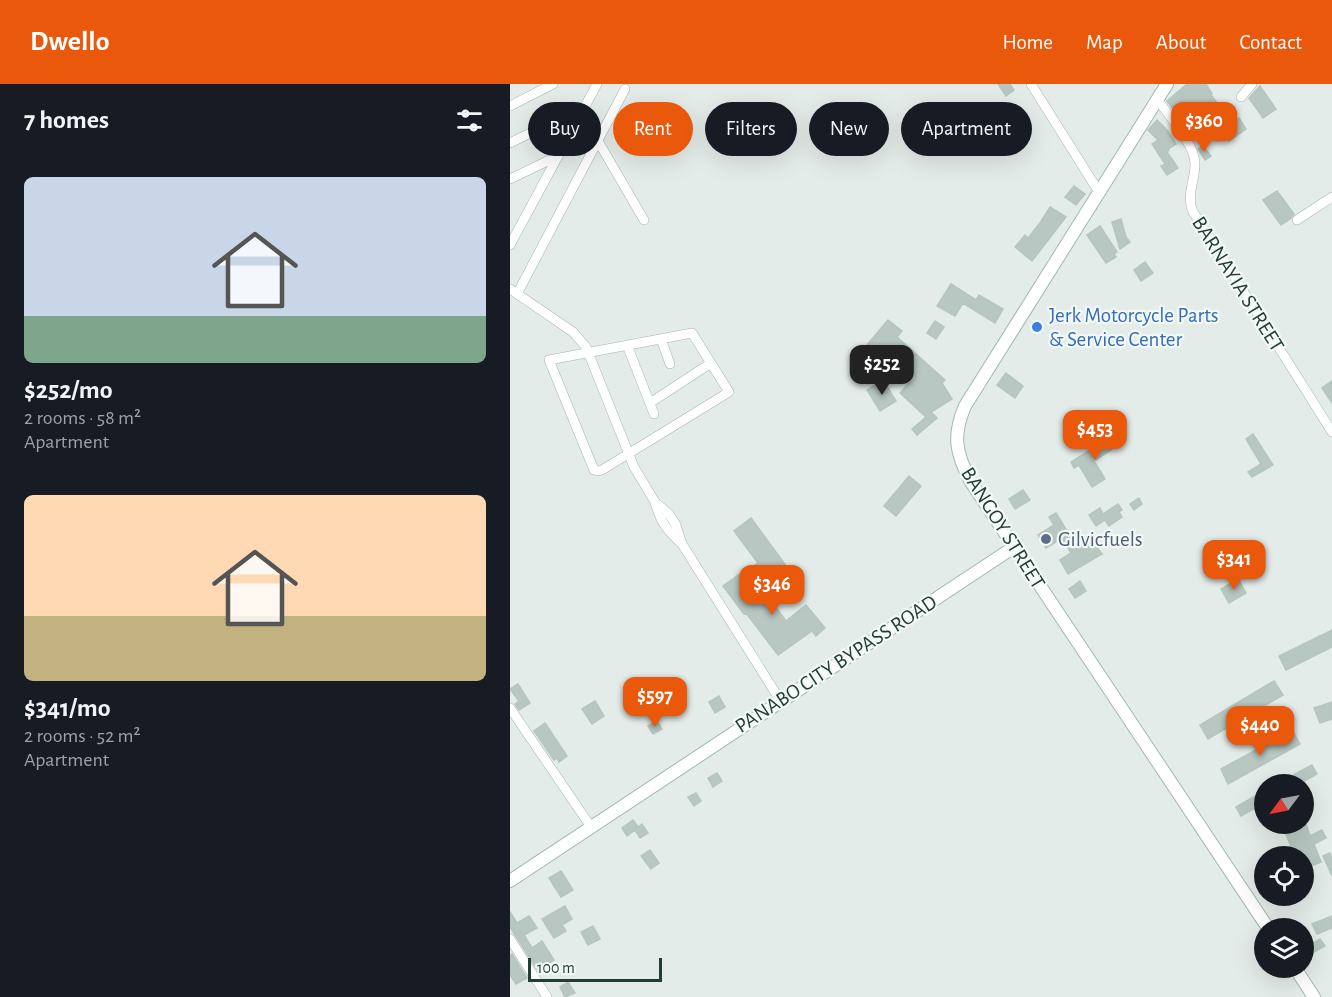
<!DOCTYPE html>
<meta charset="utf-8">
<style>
body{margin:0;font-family:"Alegreya Sans",sans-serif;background:#242831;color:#f1f3f6;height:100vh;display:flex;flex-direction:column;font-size:22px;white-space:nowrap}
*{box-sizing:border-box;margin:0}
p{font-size:20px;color:#9ea1a6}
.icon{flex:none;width:33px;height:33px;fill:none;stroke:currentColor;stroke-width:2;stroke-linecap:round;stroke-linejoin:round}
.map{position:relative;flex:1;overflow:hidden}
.panel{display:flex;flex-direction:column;background:#171b24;width:510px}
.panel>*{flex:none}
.hud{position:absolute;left:18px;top:18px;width:570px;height:54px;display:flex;gap:12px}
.needle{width:39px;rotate:238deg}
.buttons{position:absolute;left:744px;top:690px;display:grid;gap:12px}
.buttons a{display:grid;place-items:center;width:60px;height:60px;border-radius:50%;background:#171b24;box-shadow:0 6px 24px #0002;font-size:30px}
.scale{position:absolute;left:18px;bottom:15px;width:134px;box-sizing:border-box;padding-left:6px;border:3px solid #233d35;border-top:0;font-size:16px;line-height:21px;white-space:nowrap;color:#233d35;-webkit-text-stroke:4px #f3f9f6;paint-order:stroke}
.price{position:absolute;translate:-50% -51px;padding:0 14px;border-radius:12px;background:#ea580c;color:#fff;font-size:20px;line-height:39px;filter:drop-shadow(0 2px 3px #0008)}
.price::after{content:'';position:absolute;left:50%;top:36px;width:18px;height:14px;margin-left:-9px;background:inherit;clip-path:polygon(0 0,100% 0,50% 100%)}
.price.selected{background:#222;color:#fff}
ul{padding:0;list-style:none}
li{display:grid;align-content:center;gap:12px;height:318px;padding:0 24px}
li span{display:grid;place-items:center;height:186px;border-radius:9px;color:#555}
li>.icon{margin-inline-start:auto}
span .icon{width:108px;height:108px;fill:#fffc;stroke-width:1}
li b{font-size:26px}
h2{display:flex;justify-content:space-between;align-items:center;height:72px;padding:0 24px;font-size:26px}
.pill{padding:0 21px;border-radius:27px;background:#171b24;box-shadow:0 6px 24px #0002;font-size:21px;line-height:54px}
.pill.selected{background:#ea580c;color:#fff}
header{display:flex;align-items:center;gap:36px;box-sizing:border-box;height:84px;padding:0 30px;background:#ea580c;color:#fff}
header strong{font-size:28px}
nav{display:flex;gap:33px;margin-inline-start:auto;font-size:21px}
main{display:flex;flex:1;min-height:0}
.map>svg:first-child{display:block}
.building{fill:#b8c7c1;stroke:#b5c6be;stroke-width:1.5}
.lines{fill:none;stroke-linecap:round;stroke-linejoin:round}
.street-casing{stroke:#a6b4af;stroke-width:10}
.secondary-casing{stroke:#a1b8af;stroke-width:14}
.street{stroke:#fff;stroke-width:9}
.secondary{stroke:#fff;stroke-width:12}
.shop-dot{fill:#3f7fe0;stroke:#f3f9f6;stroke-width:2}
.service-dot{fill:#5c6f8a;stroke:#f3f9f6;stroke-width:2}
.labels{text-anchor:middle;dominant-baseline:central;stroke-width:4.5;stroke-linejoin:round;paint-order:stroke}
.street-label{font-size:21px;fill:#233d35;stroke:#f3f9f6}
.shop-label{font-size:21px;fill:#366cbe;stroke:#f3f9f6;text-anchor:start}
.service-label{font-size:21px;fill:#4e5e75;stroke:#f3f9f6;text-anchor:start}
</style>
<header>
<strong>Dwello</strong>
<nav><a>Home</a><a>Map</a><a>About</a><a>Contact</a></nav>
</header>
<main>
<section class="panel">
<h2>7 homes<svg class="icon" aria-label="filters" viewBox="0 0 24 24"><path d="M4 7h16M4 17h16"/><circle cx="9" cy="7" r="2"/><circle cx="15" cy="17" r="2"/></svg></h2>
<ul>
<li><span style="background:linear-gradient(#c9d6e8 75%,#7fa58c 0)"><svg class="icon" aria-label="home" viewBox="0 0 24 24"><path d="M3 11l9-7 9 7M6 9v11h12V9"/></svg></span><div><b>$252/mo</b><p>2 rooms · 58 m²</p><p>Apartment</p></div></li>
<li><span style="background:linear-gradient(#ffd9b3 65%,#c2b280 0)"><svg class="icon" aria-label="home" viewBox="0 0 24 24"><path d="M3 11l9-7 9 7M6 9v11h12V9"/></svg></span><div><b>$341/mo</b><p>2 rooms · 52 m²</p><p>Apartment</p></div></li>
</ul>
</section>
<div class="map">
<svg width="822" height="913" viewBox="0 0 822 913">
<rect width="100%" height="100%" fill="#e3ece8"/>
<path class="building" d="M 488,0 L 500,0 L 504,6 L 496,12 Z
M 677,0 L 696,0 L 702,10 L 701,11 L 722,38 L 729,34 L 736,45 L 719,57 L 715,52 L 708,57 L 704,51 L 710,46 L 701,32 L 691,37 L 682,23 L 677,27 L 671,18 L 664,26 L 657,17 Z
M 750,2 L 766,25 L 753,34 L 739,14 Z
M 647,36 L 657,46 L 666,60 L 658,65 L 659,66 L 657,68 L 668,84 L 657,91 L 651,82 L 655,80 L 642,60 L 648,56 L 638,46 Z
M 693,62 L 701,72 L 695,76 L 688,65 Z
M 564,102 L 575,110 L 566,121 L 555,113 Z
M 767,107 L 784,130 L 780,135 L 771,141 L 753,116 Z
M 540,123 L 556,133 L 522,177 L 505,163 L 515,151 L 518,154 L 530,139 Z
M 611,135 L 616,153 L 620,158 L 610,165 L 602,138 Z
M 590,142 L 607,168 L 604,170 L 606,173 L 596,179 L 577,151 Z
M 635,178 L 643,189 L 631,197 L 624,186 Z
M 441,200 L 466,216 L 469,211 L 493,225 L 485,239 L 453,219 L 445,232 L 427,222 Z
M 378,236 L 392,247 L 387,253 L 435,296 L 432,299 L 442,315 L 421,328 L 427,334 L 407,351 L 402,345 L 416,333 L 390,309 L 400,298 L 357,261 Z
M 425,237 L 434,243 L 426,255 L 417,249 Z
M 496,289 L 513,302 L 505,314 L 487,301 Z
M 373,296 L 386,317 L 370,327 L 357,306 Z
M 822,297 L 822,319 L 812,304 Z
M 743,350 L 763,381 L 742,393 L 738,388 L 751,380 L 736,355 Z
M 604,351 L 610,360 L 584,377 L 595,395 L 582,403 L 569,381 L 564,384 L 561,378 Z
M 399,392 L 411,402 L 386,432 L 374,422 Z
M 513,406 L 520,416 L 505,425 L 499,415 Z
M 629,414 L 632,420 L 624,426 L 620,420 Z
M 608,420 L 612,426 L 609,428 L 612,433 L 599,442 L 595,436 L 586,442 L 579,431 L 590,424 L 593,430 Z
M 546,429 L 568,465 L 582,456 L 592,470 L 558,490 L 550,476 L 561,469 L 552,454 L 536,464 L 528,451 L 544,441 L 539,433 Z
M 241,434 L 291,502 L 275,514 L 265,500 L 261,503 L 245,481 L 248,479 L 224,447 Z
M 234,487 L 261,525 L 265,522 L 276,537 L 296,521 L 315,544 L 306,552 L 302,547 L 268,571 L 236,529 L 234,530 L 213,502 Z
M 728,495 L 736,509 L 719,519 L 711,505 Z
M 570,497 L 576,507 L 565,514 L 559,505 Z
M 822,546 L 822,563 L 776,586 L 769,572 Z
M 764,597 L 773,611 L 698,655 L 690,641 Z
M 8,600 L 20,619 L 9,626 L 5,620 L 9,617 L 0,605 Z
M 209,612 L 215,623 L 205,629 L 199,618 Z
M 85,617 L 94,632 L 82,640 L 72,625 Z
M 822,618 L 822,635 L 810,639 L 804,624 Z
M 147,637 L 152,645 L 143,650 L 138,642 Z
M 35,639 L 57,672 L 49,678 L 47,674 L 44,676 L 24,647 Z
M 782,646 L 790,660 L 718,700 L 711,685 Z
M 802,681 L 807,690 L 789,700 L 766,700 Z
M 207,689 L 212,697 L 203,703 L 198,694 Z
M 754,707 L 754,719 L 731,732 L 726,723 Z
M 186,709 L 191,717 L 184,722 L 178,713 Z
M 123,736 L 128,743 L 132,740 L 138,749 L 130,754 L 125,746 L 117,752 L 112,744 Z
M 796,740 L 800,752 L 812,746 L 816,754 L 804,760 L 811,778 L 794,785 L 794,772 L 785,772 L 775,748 Z
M 140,766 L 149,779 L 141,785 L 131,772 Z
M 820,769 L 822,775 L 822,792 L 813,772 Z
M 51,787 L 63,806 L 51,813 L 39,794 Z
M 55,822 L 62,835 L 52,841 L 56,847 L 44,854 L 32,835 Z
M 0,828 L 7,839 L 19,832 L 27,844 L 14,851 L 22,864 L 32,857 L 44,876 L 28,887 L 0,843 Z
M 822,832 L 822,844 L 807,850 L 802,840 Z
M 83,842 L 90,855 L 78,861 L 71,848 Z
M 810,855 L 815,862 L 804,868 L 800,861 Z
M 2,870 L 17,894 L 6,900 L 0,891 L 0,872 Z
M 58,898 L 65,909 L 55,913 L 50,903 Z"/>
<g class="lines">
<g class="street-casing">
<path id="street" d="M 521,0 L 589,108
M 731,13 L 742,0
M 647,15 C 658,31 685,60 685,80 C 685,96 677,109 682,126 L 822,348
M 0,22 L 43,0
M 88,57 L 134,136
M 0,59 L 75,22
M 0,95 L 48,72
M 787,136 L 822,113
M 0,161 L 87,0
M 0,205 L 63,248 L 76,263 L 124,383 L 145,418 L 159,430 L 166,441 L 172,460 L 270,616
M 7,210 L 115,5
M 182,249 L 219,308 L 92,386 L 88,387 L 84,386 L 39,276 Z
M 151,255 L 160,280
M 117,261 L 144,330
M 140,319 L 201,279
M 145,418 C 150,437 157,447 172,460
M 0,624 L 81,743
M 0,855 L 37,913"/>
</g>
<g class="secondary-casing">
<path id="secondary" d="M 657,0 L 455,322 C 442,352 446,370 461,398 L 758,844
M 0,797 L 504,463
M 785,884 L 804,913"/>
</g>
<use href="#street" class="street"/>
<use href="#secondary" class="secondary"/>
</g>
<circle class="shop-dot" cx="527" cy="243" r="6"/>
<circle class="service-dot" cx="536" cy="455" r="6"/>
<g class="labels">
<g class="street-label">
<text transform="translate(728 200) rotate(58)">BARNAYIA STREET</text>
<text transform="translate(493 444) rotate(58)">BANGOY STREET</text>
<text transform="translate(326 580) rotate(-33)">PANABO CITY BYPASS ROAD</text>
</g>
<g class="shop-label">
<text x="539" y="231">Jerk Motorcycle Parts<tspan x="539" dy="24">&amp; Service Center</tspan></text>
</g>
<g class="service-label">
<text x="548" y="455">Gilvicfuels</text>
</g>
</g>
</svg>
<div class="buttons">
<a><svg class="needle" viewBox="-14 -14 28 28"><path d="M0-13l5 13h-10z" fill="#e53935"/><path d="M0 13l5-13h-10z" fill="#9ea1a6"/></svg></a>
<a><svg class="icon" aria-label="locate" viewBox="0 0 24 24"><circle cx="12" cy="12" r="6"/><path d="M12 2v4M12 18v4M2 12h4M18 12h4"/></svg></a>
<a><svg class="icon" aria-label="layers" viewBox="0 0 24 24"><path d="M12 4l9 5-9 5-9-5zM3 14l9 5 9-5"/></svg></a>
</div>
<div class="scale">100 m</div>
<b class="price" style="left:694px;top:69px">$360</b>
<b class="price selected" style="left:372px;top:312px">$252</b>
<b class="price" style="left:585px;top:377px">$453</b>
<b class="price" style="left:724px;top:507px">$341</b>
<b class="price" style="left:262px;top:532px">$346</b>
<b class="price" style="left:145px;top:644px">$597</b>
<b class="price" style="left:750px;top:673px">$440</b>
<div class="hud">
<a class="pill">Buy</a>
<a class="pill selected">Rent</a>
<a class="pill">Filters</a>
<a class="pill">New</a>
<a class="pill">Apartment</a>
</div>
</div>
</main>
